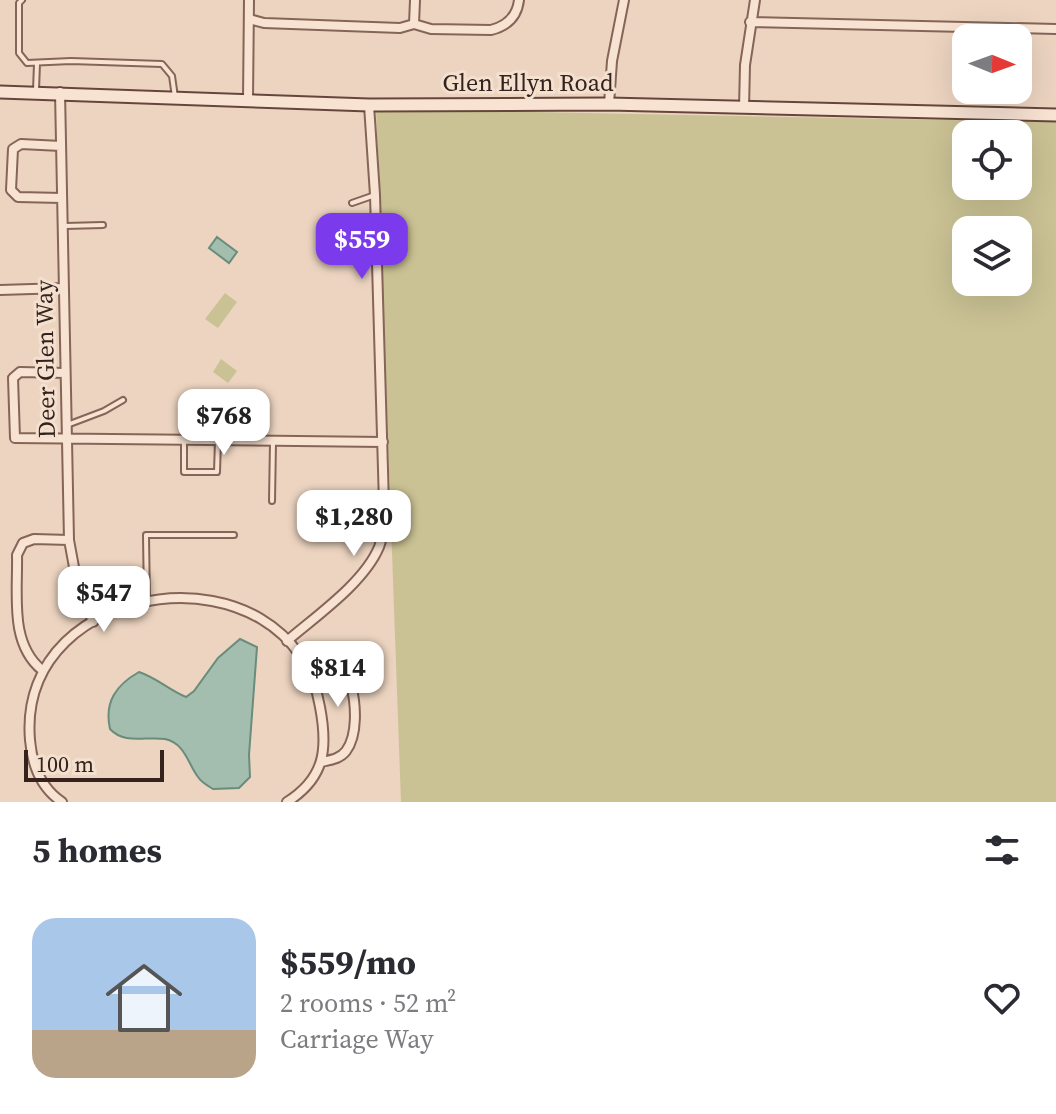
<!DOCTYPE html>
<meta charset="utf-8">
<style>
body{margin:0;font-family:"Source Serif 4",serif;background:#f7f7f7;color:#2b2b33;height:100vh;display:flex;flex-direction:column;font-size:30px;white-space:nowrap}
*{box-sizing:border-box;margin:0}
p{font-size:26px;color:#7c7c81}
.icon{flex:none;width:44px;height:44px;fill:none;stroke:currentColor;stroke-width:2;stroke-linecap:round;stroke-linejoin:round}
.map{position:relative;height:802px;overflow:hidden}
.panel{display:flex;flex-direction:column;background:#fff;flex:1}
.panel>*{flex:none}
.needle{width:52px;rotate:91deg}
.tools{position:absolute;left:952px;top:24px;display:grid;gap:16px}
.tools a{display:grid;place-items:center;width:80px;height:80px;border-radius:16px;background:#fff;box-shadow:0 8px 32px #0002;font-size:40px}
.scale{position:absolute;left:24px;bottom:20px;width:140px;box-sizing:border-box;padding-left:8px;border:4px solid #35221d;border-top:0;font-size:22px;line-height:28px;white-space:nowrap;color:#35221d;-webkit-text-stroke:6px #f4e0cf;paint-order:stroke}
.price{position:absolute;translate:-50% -68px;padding:0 18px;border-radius:16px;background:#fff;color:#222;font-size:26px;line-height:52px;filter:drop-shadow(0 2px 4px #0008)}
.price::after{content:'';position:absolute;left:50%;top:48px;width:24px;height:18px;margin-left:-12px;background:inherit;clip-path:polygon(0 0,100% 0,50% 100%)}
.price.current{background:#7c3aed;color:#fff}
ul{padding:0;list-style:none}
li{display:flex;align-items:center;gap:24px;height:200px;padding:0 32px}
li span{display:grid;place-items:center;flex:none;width:224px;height:160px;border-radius:24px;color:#555}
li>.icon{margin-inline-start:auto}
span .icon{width:96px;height:96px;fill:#fffc;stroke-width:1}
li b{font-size:34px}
h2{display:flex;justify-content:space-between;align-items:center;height:96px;padding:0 32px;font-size:34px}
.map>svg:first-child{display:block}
.green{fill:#cac294;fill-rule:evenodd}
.water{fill:#a3beaf;stroke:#6a8c7b;stroke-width:2}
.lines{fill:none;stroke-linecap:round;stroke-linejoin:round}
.lane-casing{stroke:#856558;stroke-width:8}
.street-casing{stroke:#856558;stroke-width:12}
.secondary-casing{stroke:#66463c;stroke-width:15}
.lane{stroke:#f8e3d3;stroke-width:4}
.street{stroke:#f8e3d3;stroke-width:8}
.secondary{stroke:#f8e3d3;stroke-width:11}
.labels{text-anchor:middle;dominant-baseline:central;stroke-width:6;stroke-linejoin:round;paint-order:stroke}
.street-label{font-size:24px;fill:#35221d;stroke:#f4e0cf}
</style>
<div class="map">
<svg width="1056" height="802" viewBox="0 0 1056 802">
<rect width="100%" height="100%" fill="#ecd4c0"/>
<path class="green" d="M 376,109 L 1056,122 L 1056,802 L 401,802 ZM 966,134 L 1018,134 L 1018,186 L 966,186 ZM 966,230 L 1018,230 L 1018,282 L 966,282 Z
M 225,293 L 237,302 L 218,328 L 205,319 Z
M 221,359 L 237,371 L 228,383 L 213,372 Z"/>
<path class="water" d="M 217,237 L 237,252 L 229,263 L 209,248 Z
M 240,639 L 257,647 L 249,755 L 250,777 L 239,788 L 213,789 C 208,786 201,782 198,777 C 188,764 185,743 165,739 C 145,736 125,745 110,729 C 104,702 116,685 139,672 C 157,678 169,690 186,697 L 194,691 L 218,658 Z"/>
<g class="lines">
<g class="lane-casing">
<path id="lane" d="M 22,0 L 19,3 L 19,53 L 27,63 L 71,61 L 162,64 L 172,76 L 175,97
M 36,90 L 37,64
M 352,203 L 375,195
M 65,226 L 103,225
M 67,425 L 104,411 L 123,400
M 184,441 L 184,472 L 217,472 L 218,441
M 272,501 L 273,442
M 147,602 L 146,535 L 234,535"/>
</g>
<g class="street-casing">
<path id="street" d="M 249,19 L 264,23 L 400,28 L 414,24 L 431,29 L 491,30 C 507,26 517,17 519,0
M 750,22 L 1056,29
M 414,24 L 415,0
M 60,92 L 69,540 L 76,578 L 93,622
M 248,99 L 249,0
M 609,104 L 612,61 L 624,0
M 744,108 L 745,65 L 755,0
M 61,146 L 21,144 L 13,149 L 11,190 L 18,197 L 62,198
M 0,290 L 64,288
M 65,373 L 20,372 L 13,378 L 15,438 L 383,442
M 287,641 C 316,616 364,583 379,547 C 384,534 384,518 384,504 L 375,195 L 369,105
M 306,668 L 322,667 L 351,685 C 356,704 358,735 346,751 C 340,759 330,760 321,762
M 42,670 C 9,643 18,594 17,555 L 23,543 L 34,539 L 69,540
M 62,802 C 41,788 32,764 30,740 C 16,575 292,541 320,707 C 328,749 325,778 287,802"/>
</g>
<g class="secondary-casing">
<path id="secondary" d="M 0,92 L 369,105 L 609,104 L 1056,115"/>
</g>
<use href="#lane" class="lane"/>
<use href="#street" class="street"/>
<use href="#secondary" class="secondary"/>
</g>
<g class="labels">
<g class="street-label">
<text x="528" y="82">Glen Ellyn Road</text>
<text transform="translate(45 359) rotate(-91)">Deer Glen Way</text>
</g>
</g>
</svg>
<div class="tools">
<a><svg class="needle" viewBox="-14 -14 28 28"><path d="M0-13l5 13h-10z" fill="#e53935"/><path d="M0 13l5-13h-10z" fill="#7c7c81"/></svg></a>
<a><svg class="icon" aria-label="locate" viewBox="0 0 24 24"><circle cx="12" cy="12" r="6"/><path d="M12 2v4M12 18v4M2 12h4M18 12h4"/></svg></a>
<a><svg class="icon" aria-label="layers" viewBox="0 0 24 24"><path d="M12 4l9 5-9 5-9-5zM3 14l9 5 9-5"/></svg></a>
</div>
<div class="scale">100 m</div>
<b class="price current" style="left:362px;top:281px">$559</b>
<b class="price" style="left:224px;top:457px">$768</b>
<b class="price" style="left:354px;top:558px">$1,280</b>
<b class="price" style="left:104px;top:634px">$547</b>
<b class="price" style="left:338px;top:709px">$814</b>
</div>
<section class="panel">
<h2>5 homes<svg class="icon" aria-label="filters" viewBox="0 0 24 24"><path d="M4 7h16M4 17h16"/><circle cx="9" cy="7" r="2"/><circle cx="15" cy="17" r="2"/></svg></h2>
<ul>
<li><span style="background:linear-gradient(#a9c7e8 70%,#b9a48a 0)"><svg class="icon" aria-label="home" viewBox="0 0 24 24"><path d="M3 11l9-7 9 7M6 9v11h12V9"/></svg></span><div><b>$559/mo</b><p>2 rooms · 52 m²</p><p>Carriage Way</p></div><svg class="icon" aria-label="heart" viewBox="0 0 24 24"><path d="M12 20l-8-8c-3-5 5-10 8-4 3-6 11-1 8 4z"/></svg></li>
</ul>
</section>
